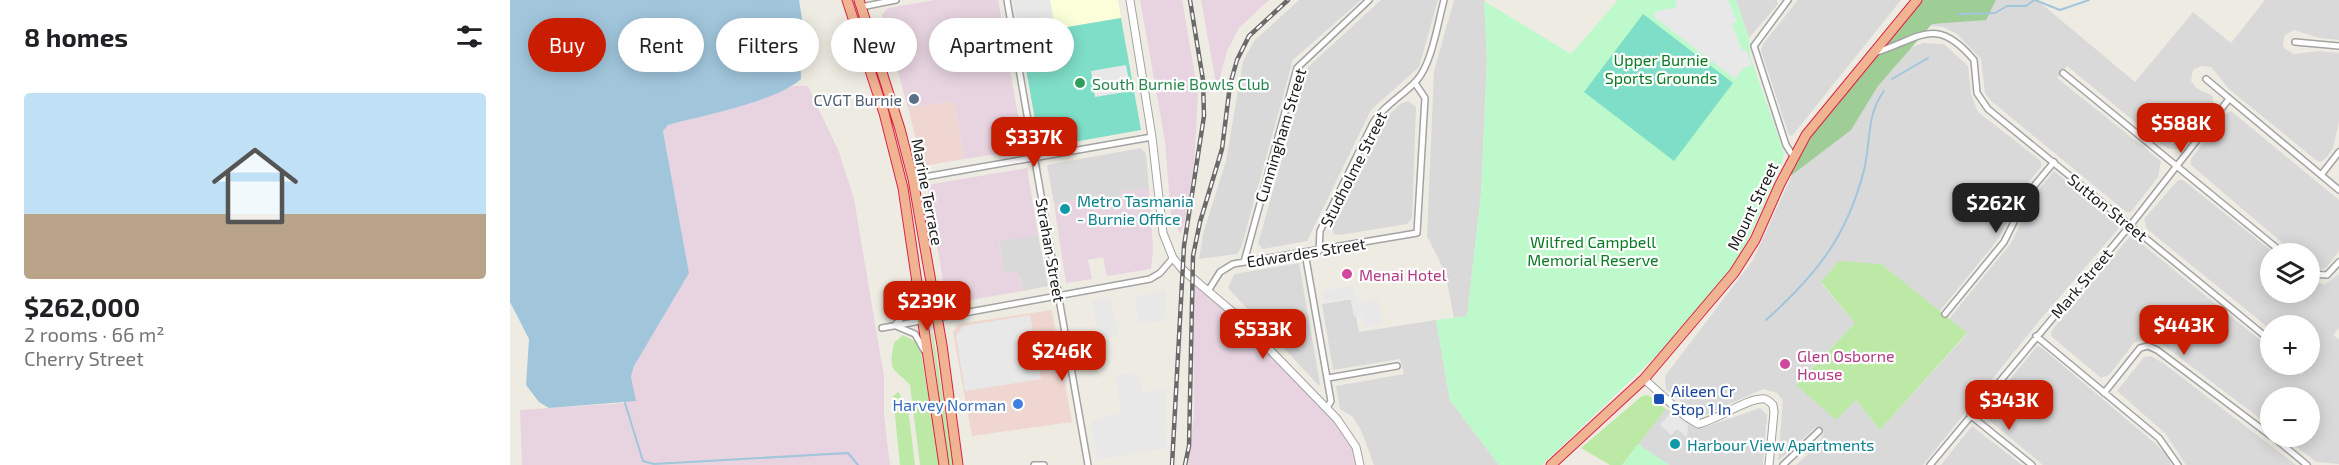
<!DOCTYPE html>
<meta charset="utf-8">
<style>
body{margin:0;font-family:"Exo 2",sans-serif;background:#f2f2f2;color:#202124;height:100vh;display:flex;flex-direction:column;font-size:22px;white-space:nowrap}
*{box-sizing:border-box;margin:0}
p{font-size:20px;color:#757577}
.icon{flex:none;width:33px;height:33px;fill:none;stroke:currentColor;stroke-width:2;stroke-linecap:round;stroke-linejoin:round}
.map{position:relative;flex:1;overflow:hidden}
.drawer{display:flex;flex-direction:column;background:#fff;width:510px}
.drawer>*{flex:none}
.banner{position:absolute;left:18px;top:18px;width:570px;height:54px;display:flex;gap:12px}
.controls{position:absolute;left:1750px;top:243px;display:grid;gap:12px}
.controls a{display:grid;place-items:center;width:60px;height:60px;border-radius:50%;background:#fff;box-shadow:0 3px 15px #0003;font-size:30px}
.price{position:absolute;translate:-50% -51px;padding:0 14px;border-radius:12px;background:#c91d00;color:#fff;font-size:20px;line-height:39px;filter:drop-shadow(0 2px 3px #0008)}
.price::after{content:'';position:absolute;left:50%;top:36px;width:18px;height:14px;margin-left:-9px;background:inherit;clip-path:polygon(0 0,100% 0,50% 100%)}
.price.current{background:#222;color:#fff}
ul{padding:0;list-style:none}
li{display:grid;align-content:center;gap:12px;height:318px;padding:0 24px}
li+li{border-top:2px solid #e0e0e0}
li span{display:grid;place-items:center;height:186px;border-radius:6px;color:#555}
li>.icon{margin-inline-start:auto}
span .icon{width:108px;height:108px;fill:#fffc;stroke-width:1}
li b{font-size:26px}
h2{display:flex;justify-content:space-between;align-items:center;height:72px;padding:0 24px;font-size:26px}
.pill{padding:0 21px;border-radius:27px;background:#fff;box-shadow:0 3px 15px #0003;font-size:21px;line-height:54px}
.pill.current{background:#c91d00;color:#fff}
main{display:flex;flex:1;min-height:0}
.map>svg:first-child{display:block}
.residential{fill:#dad9d9}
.commercial{fill:#efd6d0}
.industrial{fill:#e7d4e0}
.education{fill:#faffda}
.grass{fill:#bde9a7}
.forest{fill:#9ece96}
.park{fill:#bdf9cb}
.pitch{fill:#7fdec7}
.parking{fill:#e8e8e8}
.water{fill:#a1c6dc}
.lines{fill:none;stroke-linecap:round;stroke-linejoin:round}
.stream{stroke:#a1c6dc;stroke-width:2}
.minor-casing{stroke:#a3a3a3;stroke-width:8}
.tertiary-casing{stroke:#a3a3a3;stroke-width:9}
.trunk-casing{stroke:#d82346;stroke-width:11}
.minor{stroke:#fff;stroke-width:5}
.tertiary{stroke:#fff;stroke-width:7}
.trunk{stroke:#f1b492;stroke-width:9}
.rail-casing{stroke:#6a6a6a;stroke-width:4.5}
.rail{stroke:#fff;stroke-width:2;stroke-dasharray:7;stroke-linecap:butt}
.leisure-dot{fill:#2e9e5b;stroke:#fff;stroke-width:2}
.service-dot{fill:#5c6f8a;stroke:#fff;stroke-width:2}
.culture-dot{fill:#0f9aa8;stroke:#fff;stroke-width:2}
.hotel-dot{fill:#d1479c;stroke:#fff;stroke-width:2}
.transit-dot{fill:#1a4fb4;stroke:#fff;stroke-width:2}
.shop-dot{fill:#3f7fe0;stroke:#fff;stroke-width:2}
.labels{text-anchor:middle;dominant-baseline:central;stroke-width:4.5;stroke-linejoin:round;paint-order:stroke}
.park-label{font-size:16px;fill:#0b7a24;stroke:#fff}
.leisure-label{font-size:16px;fill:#27864d;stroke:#fff;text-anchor:start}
.service-label{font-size:16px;fill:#4e5e75;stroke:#fff;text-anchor:end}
.street-label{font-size:16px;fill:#1c1c1c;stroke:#fff}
.culture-label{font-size:16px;fill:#0d838f;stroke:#fff;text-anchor:start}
.hotel-label{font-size:16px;fill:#b23c85;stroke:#fff;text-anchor:start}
.transit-label{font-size:16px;fill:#164399;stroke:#fff;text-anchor:start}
.shop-label{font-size:16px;fill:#366cbe;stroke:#fff;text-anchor:end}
</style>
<main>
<section class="drawer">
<h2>8 homes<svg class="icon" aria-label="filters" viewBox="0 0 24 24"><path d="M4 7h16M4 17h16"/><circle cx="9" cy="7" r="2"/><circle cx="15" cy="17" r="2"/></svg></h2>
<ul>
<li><span style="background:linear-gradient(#bfe0f5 65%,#b9a48a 0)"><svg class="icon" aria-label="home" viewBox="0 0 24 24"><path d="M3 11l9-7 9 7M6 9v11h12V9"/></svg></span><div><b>$262,000</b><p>2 rooms · 66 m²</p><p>Cherry Street</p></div></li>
</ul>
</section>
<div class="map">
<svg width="1829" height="465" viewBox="0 0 1829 465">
<rect width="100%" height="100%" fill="#eeece2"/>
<path class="residential" d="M 789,0 L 851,0 L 783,60 L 731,248 L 727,254 L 689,259 L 693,234 L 716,161 L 733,61 L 744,41 Z
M 871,0 L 928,0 L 909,67 L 861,110 L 797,241 L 753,249 L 748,244 L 797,68 Z
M 944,0 L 975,0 L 977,60 L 971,195 L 957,317 L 944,318 L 935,272 L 917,236 L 924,71 Z
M 1226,0 L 1267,0 L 1268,4 L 1239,38 Z
M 1288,0 L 1391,0 L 1282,136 L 1279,135 L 1251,51 L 1253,44 Z
M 1419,0 L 1527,0 L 1625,82 L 1683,12 L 1721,43 L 1755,0 L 1829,0 L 1829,40 L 1809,38 L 1784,30 L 1775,35 L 1773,43 L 1774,48 L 1784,54 L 1808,51 L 1829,53 L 1829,122 L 1823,148 L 1817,157 L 1811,162 L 1807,161 L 1719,89 L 1701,67 L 1691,66 L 1683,70 L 1681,81 L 1686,88 L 1703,96 L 1703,107 L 1670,149 L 1658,149 L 1557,66 L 1547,78 L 1651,161 L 1648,177 L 1621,212 L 1616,212 L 1480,100 L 1475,93 L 1471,59 L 1447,34 L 1433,27 L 1416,25 Z
M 1413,43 L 1434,44 L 1458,66 L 1461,94 L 1468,112 L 1531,161 L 1531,167 L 1515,187 L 1489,238 L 1429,312 L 1371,264 L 1311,283 L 1345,323 L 1286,384 L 1346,400 L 1370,430 L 1457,334 L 1439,319 L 1501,243 L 1525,194 L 1544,171 L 1608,225 L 1609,228 L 1529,321 L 1413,465 L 1286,465 L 1309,444 L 1314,432 L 1306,427 L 1268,461 L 1273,401 L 1267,393 L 1253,389 L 1193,416 L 1183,412 L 1156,389 L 1155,376 L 1243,260 L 1289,160 L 1380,56 Z
M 898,101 L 906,107 L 902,218 L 897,224 L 830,235 L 824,234 L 822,227 L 874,120 L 890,104 Z
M 1721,111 L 1829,200 L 1829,251 L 1817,267 L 1810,270 L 1803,269 L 1800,266 L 1800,254 L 1784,253 L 1681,165 L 1681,159 L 1717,113 Z
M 631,148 L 636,154 L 639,188 L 611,192 L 613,208 L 596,210 L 592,195 L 544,204 L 537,165 Z
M 1668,180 L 1673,180 L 1764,253 L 1761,254 L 1761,292 L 1800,292 L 1800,282 L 1815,284 L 1829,274 L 1829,328 L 1823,335 L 1829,340 L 1829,464 L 1806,462 L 1774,437 L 1800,436 L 1800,398 L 1761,398 L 1761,427 L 1648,341 L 1635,338 L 1624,343 L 1599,375 L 1591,378 L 1541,336 L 1542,330 L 1621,235 L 1761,349 L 1761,364 L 1779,365 L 1791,375 L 1800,364 L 1800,326 L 1761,326 L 1761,330 L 1637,229 L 1634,219 Z
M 528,235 L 538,286 L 513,291 L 510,277 L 494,273 L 489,240 Z
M 789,263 L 810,384 L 809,386 L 718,288 L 724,274 Z
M 843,299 L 849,332 L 926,320 L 940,400 L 989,465 L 864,465 L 851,430 L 843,417 L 830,409 L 826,386 L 894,374 L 890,359 L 823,370 L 812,304 Z
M 1527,346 L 1532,348 L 1647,445 L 1659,457 L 1661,465 L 1533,465 L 1486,426 L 1474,415 L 1475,411 Z
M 1641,356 L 1653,363 L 1786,465 L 1676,465 L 1655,433 L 1607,391 L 1634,357 Z
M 1250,408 L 1257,415 L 1253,465 L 1159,465 L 1128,444 L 1156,409 L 1186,427 L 1195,427 Z
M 1462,426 L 1512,465 L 1431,465 Z"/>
<path class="commercial" d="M 444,101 L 454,159 L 413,166 L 398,108 Z
M 542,310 L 562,422 L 462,436 L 443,332 L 448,324 Z"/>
<path class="industrial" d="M 425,0 L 488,0 L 514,150 L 454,159 L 444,101 L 398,108 L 372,15 L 378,8 Z
M 630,0 L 672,0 L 688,93 L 684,166 L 675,220 L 670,234 L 661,215 L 655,141 Z
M 691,0 L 759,0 L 729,28 L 717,51 L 707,89 Z
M 283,86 L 298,86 L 329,152 L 344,199 L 374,377 L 374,415 L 380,465 L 12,465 L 10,410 L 115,403 L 125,362 L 179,273 L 153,131 L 158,125 L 241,102 Z
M 517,168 L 528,235 L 489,241 L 494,273 L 508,271 L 513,291 L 444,303 L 436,298 L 417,185 Z
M 639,188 L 643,250 L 641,269 L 597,276 L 593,257 L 578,260 L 582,279 L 556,283 L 544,204 L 592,195 L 596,210 L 613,208 L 611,192 Z
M 683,279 L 698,291 L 839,433 L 850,465 L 678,465 L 684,415 Z"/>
<path class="education" d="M 503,0 L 608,0 L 611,18 L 510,35 Z"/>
<path class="grass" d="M 1329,261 L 1371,264 L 1457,333 L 1370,430 L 1346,400 L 1326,420 L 1286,385 L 1345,323 L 1311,282 Z
M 421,333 L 423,333 L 443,465 L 439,465 L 438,461 Z
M 393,335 L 406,342 L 411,353 L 430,465 L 410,465 L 400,385 C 383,367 378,373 384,343 Z
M 388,392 L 398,407 L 405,465 L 390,465 L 383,396 Z
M 1138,395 L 1156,409 L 1112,465 L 1100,465 L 1071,448 L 1132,396 Z"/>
<path class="forest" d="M 1407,0 L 1486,0 L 1476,20 L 1422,24 L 1368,86 L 1341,130 L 1270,184 L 1283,156 Z"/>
<path class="park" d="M 1108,0 L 1226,0 L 1239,38 L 1240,56 L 1274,153 L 1272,164 L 1230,256 L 1209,284 L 1148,354 L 1032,465 L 989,465 L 940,400 L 926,320 L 957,316 L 971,195 L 977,60 L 974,1 L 1061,54 Z
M 1128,444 L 1159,465 L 1112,465 Z"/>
<path class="pitch" d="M 1133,14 L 1223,83 L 1164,161 L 1074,92 Z
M 611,18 L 631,130 L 530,148 L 510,35 Z"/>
<path class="parking" d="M 503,0 L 540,0 L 545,27 L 510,35 Z
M 1168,0 L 1218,0 L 1227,21 L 1222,24 L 1232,50 L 1236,50 L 1242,65 L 1233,69 L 1225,79 L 1143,16 L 1147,11 L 1167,7 L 1165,1 Z
M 616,65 L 621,91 L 585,97 L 581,71 Z
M 843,285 L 847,303 L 868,299 L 872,324 L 854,328 L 852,315 L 844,317 L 840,297 L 814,302 L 812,291 Z
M 656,290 L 655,321 L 628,324 L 625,296 Z
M 601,297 L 608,336 L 589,339 L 582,300 Z
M 520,315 L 531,379 L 455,391 L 446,336 L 453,326 Z
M 628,372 L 632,392 L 656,388 L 655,436 L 657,448 L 587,460 L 581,421 L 611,412 L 605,375 Z
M 1162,411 L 1178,424 L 1177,437 L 1167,429 L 1161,435 L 1150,425 Z"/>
<path class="water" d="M 0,0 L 289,0 L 294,31 L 290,47 L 291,79 C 265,102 194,115 158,125 L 153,131 L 179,273 L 124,366 L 121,377 L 126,401 L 39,408 L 29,402 L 16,385 L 19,339 L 0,302 Z"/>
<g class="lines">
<path class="stream" d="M 1525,0 L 1550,10 L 1579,0
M 1448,14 L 1485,13 L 1497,6 L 1516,6 L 1524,0
M 1382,79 L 1418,58
M 1256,320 C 1306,275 1337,237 1354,170 C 1361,142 1356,115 1374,91
M 115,403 L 133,461 L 144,464 L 338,453 L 348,465"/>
<g class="minor-casing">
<path id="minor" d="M 497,0 L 578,465
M 1278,0 L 1244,46 L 1276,145 L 1283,156
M 351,7 L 386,0
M 1785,42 L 1829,46
M 1367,52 C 1411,38 1426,15 1464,60 L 1467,93 L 1478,109 L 1761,341
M 1553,73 L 1774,254
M 1696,79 L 1829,190
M 1811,175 L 1829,152
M 403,179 L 642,137
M 809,251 L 810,231 L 863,123 C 875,104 893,96 907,80 C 922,63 928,22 934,0
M 795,253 L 821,401 L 817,408
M 734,262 L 787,68 L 859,0
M 1800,274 L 1817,275 L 1829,262
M 698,291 L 710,272 L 723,264 L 907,233 L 915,98 L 905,83
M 1435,314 L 1494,242 L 1519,192 L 1544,162
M 386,324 L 402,306 L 406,293
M 386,326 L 405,334 L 414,350
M 372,328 L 640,279 L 650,273 L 663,258
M 1526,336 L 1649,438 L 1668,465
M 818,378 L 887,366
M 1594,393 L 1630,348 L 1638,346 L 1647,350 L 1761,436
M 1460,415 L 1522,465
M 1762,436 L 1797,465
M 524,465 L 534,465
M 1273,465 L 1309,431
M 1420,465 L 1623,222 L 1719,99"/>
</g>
<g class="tertiary-casing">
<path id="tertiary" d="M 620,0 L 642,137 L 653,233 L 663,258 L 673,270 L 725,314 L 827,419 L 846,447 L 850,465
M 1134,379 L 1175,416 L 1188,424 C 1207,420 1236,399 1251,399 C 1256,398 1259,401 1263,405 L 1264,412 L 1259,465"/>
</g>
<g class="trunk-casing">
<path id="trunk" d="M 337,0 L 374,113 L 393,188 L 434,465
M 349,0 L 390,129 L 403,179 L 432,345 L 448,465
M 1041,465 L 1134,379 L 1224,273 L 1245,240 L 1270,184 L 1296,135 L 1407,0"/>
</g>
<use href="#minor" class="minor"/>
<use href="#tertiary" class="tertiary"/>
<use href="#trunk" class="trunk"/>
<g class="rail-casing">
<path id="rail" d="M 662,465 L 674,246 L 694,116 L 693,80 L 680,0
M 675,465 L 679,446 L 683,256 L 690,222 L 712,149 L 720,85 L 727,60 L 739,36 L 778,0"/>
</g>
<use href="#rail" class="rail"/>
</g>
<circle class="leisure-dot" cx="570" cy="83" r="6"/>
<circle class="service-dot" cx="404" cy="99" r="6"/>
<g class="culture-dot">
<circle cx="555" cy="209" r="6"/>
<circle cx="1165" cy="444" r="6"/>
</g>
<g class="hotel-dot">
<circle cx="837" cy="274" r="6"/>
<circle cx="1275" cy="364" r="6"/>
</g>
<rect class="transit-dot" x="1143" y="393" width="12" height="12" rx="3"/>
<circle class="shop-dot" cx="508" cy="404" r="6"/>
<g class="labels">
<g class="park-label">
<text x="1151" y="59">Upper Burnie<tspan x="1151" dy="18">Sports Grounds</tspan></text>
<text x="1083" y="241">Wilfred Campbell<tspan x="1083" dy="18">Memorial Reserve</tspan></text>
</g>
<g class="leisure-label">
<text x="582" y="83">South Burnie Bowls Club</text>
</g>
<g class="service-label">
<text x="392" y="99">CVGT Burnie</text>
</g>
<g class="street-label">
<text transform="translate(770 135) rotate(-73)">Cunningham Street</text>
<text transform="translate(843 169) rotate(-63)">Studholme Street</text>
<text transform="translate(418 192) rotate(79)">Marine Terrace</text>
<text transform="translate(1242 206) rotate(-64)">Mount Street</text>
<text transform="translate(1598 207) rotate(39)">Sutton Street</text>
<text transform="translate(541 250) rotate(80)">Strahan Street</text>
<text transform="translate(796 252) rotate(-9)">Edwardes Street</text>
<text transform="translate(1571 283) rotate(-50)">Mark Street</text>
</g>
<g class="culture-label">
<text x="567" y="200">Metro Tasmania<tspan x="567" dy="18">- Burnie Office</tspan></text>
<text x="1177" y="444">Harbour View Apartments</text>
</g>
<g class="hotel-label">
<text x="849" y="274">Menai Hotel</text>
<text x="1287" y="355">Glen Osborne<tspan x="1287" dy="18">House</tspan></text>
</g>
<g class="transit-label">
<text x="1161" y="390">Aileen Cr<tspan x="1161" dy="18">Stop 1 In</tspan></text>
</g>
<g class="shop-label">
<text x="496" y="404">Harvey Norman</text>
</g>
</g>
</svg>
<div class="controls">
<a><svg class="icon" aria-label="layers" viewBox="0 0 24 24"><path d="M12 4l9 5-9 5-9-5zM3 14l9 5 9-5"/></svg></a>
<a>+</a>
<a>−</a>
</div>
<b class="price" style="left:1671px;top:154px">$588K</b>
<b class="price" style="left:524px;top:168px">$337K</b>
<b class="price current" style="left:1486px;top:234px">$262K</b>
<b class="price" style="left:417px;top:332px">$239K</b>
<b class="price" style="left:1674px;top:356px">$443K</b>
<b class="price" style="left:753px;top:360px">$533K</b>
<b class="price" style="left:552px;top:382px">$246K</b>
<b class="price" style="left:1499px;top:431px">$343K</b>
<div class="banner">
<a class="pill current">Buy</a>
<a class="pill">Rent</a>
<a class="pill">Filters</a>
<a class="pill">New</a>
<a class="pill">Apartment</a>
</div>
</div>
</main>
